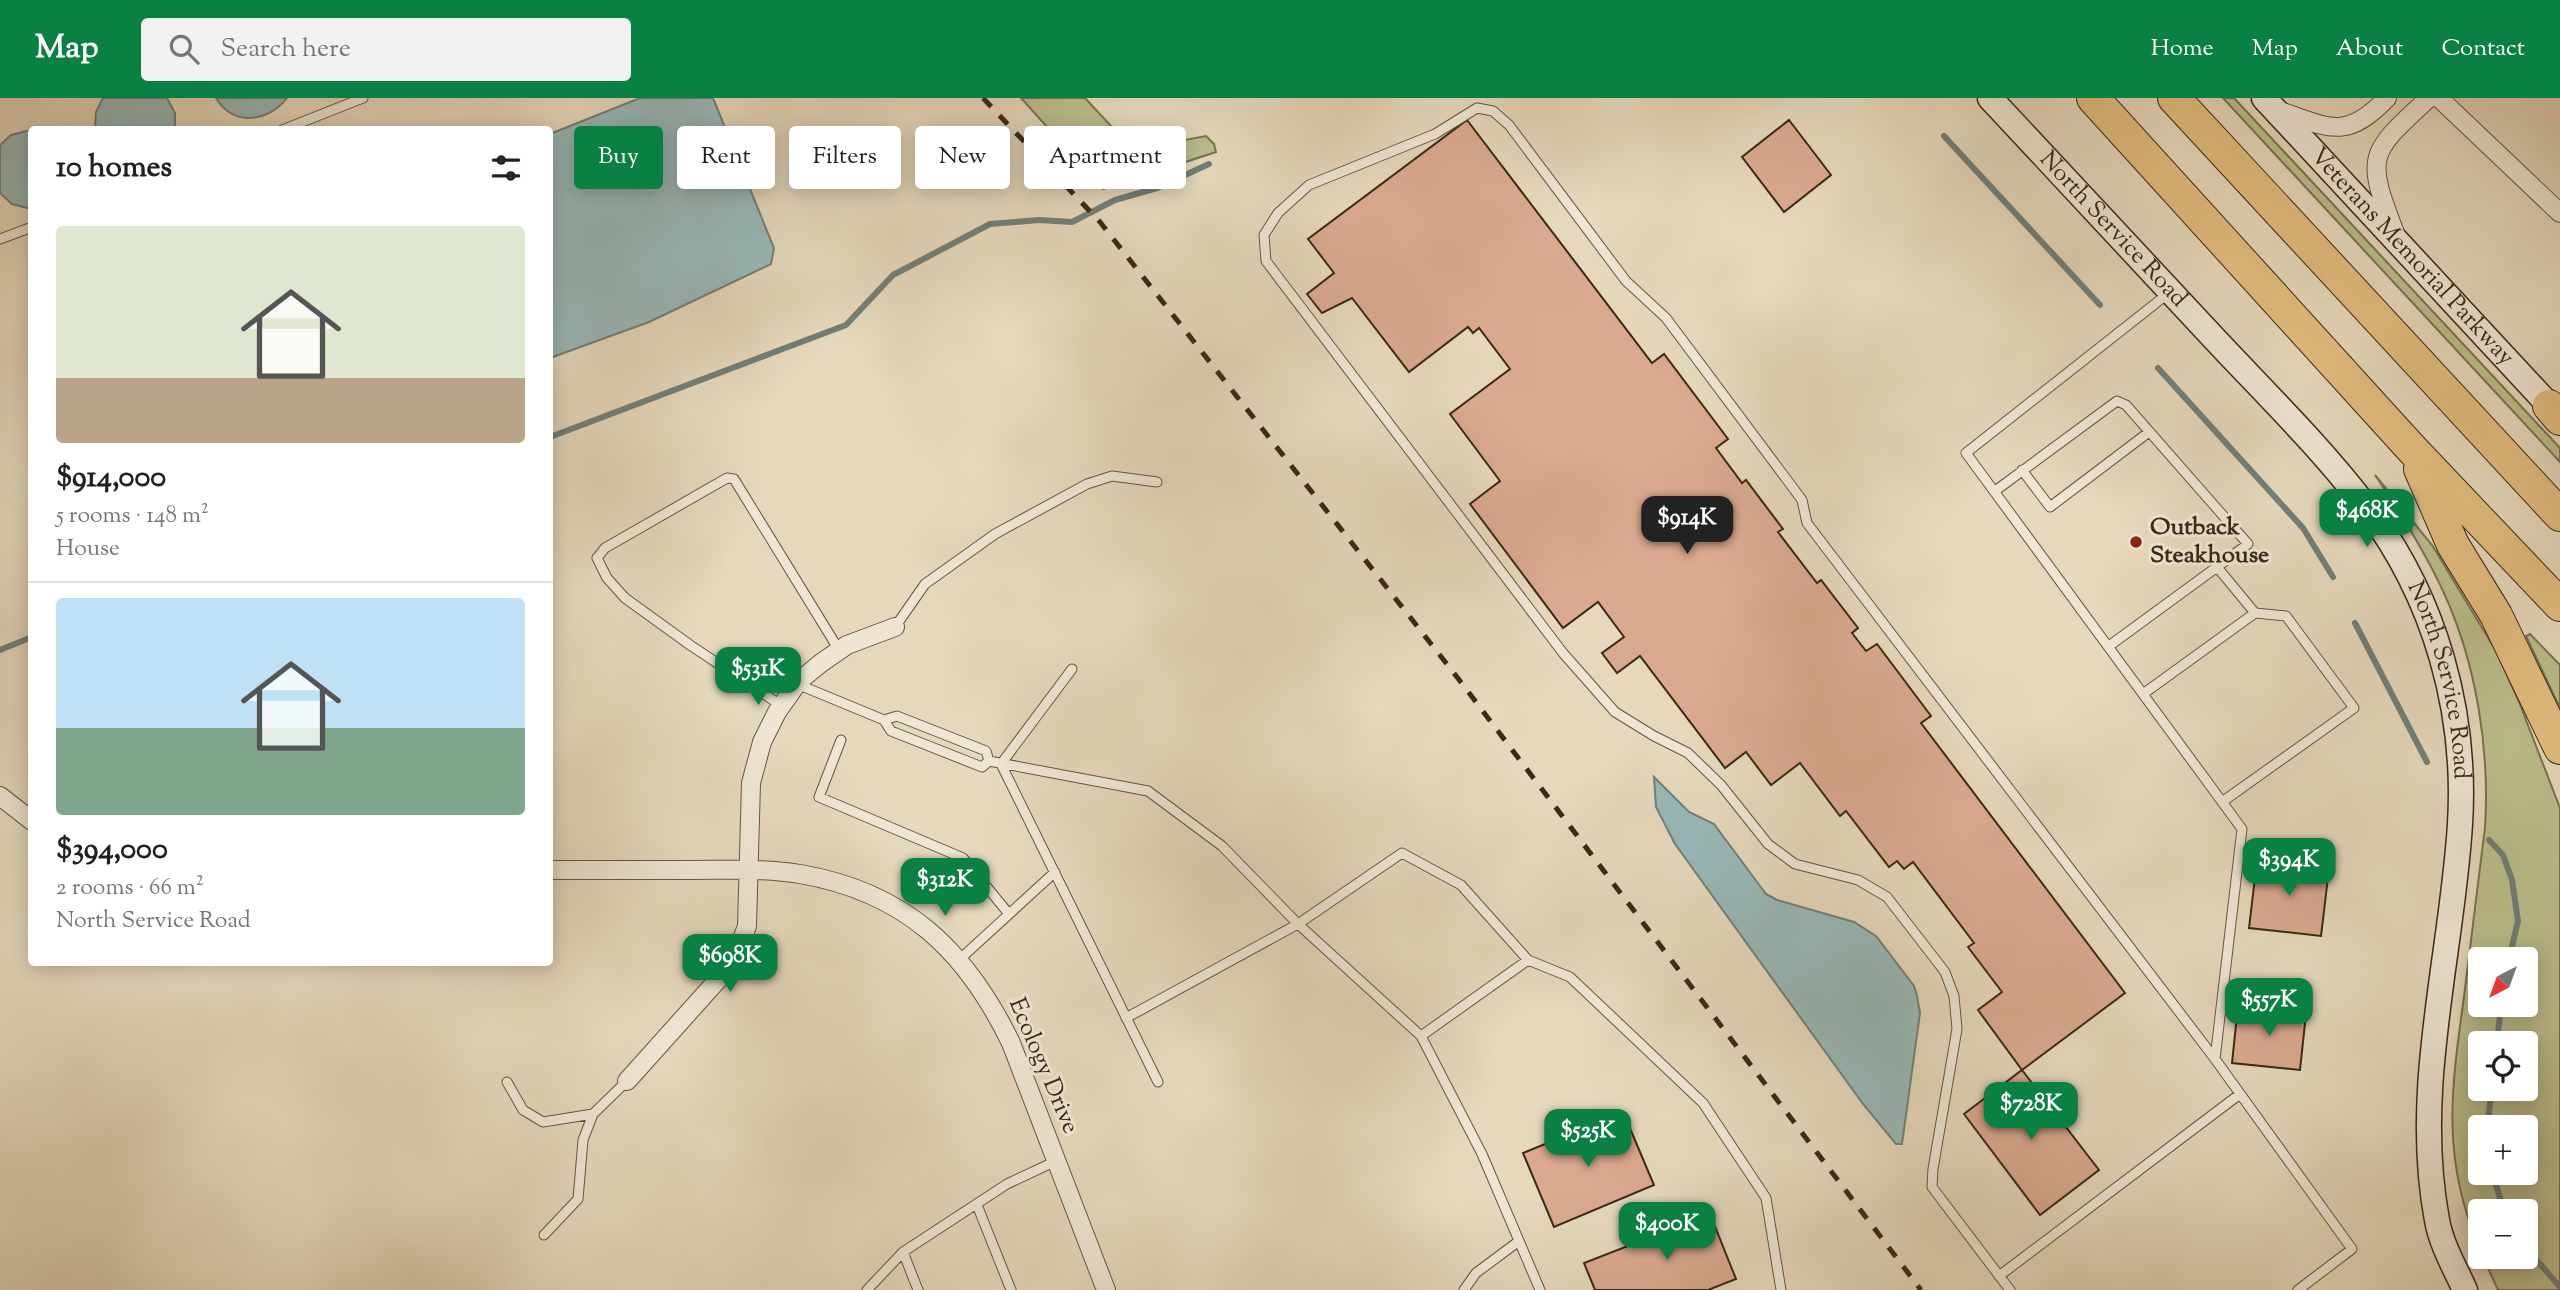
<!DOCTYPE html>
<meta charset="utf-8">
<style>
body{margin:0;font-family:"Sorts Mill Goudy",serif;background:#f2f2f2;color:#202124;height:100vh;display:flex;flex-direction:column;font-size:26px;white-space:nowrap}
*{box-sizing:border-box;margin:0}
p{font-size:23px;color:#757577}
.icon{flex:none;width:38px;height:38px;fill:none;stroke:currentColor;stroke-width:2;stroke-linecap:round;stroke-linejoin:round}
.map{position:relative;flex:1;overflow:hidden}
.details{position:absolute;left:28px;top:28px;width:525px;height:840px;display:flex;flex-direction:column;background:#fff;border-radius:7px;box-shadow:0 4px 18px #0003}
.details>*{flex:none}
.banner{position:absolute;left:574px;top:28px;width:665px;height:63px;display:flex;gap:14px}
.needle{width:46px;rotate:221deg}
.tools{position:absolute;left:2468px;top:849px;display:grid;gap:14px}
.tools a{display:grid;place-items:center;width:70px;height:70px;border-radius:7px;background:#fff;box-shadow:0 4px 18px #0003;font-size:35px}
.price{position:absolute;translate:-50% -60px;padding:0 16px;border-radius:14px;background:#0b8043;color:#fff;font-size:23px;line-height:46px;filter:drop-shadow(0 2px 4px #0008)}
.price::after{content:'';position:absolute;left:50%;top:42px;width:21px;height:16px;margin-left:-10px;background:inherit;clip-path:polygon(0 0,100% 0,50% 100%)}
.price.active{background:#222;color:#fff}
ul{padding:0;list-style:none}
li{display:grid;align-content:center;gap:14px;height:371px;padding:0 28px}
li+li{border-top:2px solid #e0e0e0}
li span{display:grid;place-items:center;height:217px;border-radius:7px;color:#555}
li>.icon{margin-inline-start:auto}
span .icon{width:126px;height:126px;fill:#fffc;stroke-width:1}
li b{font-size:30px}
h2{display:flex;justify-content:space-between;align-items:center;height:84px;padding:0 28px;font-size:30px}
.chip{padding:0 24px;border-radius:7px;background:#fff;box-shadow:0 4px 18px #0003;font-size:24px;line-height:63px}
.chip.active{background:#0b8043;color:#fff}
header{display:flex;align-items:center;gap:42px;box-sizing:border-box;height:98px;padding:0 35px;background:#0b8043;color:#fff}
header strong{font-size:33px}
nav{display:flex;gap:38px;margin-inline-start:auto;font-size:24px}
.search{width:490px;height:63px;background:#f2f2f2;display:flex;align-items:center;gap:18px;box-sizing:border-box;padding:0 24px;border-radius:7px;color:#757577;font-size:26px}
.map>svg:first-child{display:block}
.green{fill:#bbbd8c;stroke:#7a7351;stroke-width:2;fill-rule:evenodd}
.water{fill:#98b8b8;stroke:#727f77;stroke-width:2}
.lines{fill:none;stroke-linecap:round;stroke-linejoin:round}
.stream{stroke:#727f77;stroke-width:6}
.building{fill:#daa98f;stroke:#3a2916;stroke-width:2}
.lane-casing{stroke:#655540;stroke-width:11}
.street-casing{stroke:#655540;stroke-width:20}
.secondary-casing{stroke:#3a2916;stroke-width:27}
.highway-casing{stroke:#3a2916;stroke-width:34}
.lane{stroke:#eee6d3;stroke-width:9}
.street{stroke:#eee6d3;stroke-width:18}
.secondary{stroke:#eee6d3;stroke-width:24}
.highway{stroke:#e2bc7e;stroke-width:32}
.rail{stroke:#3a2916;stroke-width:5;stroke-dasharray:12 12;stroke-linecap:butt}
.poi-dot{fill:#8f2418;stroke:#eee6d3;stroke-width:2.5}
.labels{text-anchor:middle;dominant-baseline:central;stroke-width:6;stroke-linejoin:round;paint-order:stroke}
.street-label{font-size:24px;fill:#3a2916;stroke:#eee6d3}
.poi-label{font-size:24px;font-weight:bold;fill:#3a2916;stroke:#eee6d3;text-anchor:start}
</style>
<header>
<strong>Map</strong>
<div class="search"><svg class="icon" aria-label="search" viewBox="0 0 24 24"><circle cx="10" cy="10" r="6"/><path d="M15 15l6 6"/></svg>Search here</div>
<nav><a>Home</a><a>Map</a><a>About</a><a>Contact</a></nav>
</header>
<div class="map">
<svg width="2560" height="1192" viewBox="0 0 2560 1192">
<rect width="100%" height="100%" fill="#e5d8bc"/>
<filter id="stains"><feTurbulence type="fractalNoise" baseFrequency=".00286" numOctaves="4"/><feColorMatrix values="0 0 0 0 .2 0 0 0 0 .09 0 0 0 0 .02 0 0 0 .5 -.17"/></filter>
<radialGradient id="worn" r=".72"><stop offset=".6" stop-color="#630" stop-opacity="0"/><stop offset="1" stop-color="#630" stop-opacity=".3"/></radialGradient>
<path class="green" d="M 1021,0 L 1085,0 L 1110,27 L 1142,50 L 1206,38 L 1214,46 L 1216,54 L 1103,91 Z
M 2223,0 L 2234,0 L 2560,350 L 2560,364 Z
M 2375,377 L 2432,447 L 2496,553 L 2519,604 L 2560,710 L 2560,1192 L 2498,1192 L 2483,1159 L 2525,1158 L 2525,1113 L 2480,1113 L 2480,1151 C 2441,1062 2451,992 2464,899 C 2471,842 2478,786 2485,729 C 2490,651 2476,564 2443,493 C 2424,452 2400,414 2375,377 ZM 2480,861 L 2525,861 L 2525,906 L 2480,906 ZM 2480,945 L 2525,945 L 2525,990 L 2480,990 ZM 2480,1029 L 2525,1029 L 2525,1074 L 2480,1074 Z
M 2530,536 L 2560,567 L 2560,610 L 2526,538 Z"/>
<path class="water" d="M 103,0 L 167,0 L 175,15 L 175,31 L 95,31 L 96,14 Z
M 216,0 L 287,0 C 269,24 233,29 216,0 Z
M 640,0 L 713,0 L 774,150 L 771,166 L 649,224 L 550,260 L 550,36 Z
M 31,32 L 32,32 L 31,111 L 12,106 L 0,95 L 0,47 L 11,37 Z
M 1654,679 L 1689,714 L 1714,726 L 1766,796 L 1777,802 L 1854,824 L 1876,838 L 1914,888 L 1917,898 L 1920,915 L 1902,1046 L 1896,1046 L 1863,1006 L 1675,746 L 1656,709 Z"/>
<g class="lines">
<path class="stream" d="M 1944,38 L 2100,207
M 2158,270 L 2303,430 L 2333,479
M 550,339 L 846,227 L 893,177 L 990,126 L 1039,122 L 1072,124 L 1115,102 L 1157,90 L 1209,66
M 2355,525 L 2427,664
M 0,552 L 32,539
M 2489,742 L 2503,757 L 2512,782 L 2518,823 L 2509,861
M 2497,945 L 2501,906
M 2487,1029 L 2492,990
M 2492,1074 L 2504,1113
M 2525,1149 L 2560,1189"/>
</g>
<path class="building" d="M 1467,22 L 1652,265 L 1664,256 L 1728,341 L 1716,350 L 1742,385 L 1746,382 L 1783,431 L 1778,434 L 1817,485 L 1821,482 L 1858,530 L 1852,535 L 1866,553 L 1877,546 L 1931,618 L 1921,625 L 2125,895 L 2022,972 L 1978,912 L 2002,894 L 1968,849 L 1974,845 L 1913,764 L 1904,771 L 1897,763 L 1889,769 L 1846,713 L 1840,718 L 1800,665 L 1771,687 L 1746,654 L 1725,670 L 1640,558 L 1617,575 L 1602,555 L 1624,539 L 1598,504 L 1563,530 L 1470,406 L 1500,383 L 1450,316 L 1510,271 L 1479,230 L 1473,235 L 1468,229 L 1409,274 L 1352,200 L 1322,215 L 1307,196 L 1334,175 L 1308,141 Z
M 1789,22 L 1831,77 L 1784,114 L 1742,59 Z
M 2257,763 L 2329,771 L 2321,838 L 2249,830 Z
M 2238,908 L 2306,916 L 2300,972 L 2232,965 Z
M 2022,972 L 2099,1072 L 2040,1117 L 1964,1016 Z
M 1623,1014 L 1654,1087 L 1554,1129 L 1523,1055 Z
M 1710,1116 L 1736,1181 L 1708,1192 L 1595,1192 L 1584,1165 Z"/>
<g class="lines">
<g class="lane-casing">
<path id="lane" d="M 282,32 L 363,0
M 0,141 L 32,129
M 2170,194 L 1966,355 L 2242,731 L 2215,961
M 2022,372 L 2050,409 L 2149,334
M 1995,393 L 2117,303 L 2126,307 L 2248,446 L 2217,469 L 2255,515 L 2143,596
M 895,529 L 925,486 L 995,436 L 1087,386 L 1112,378 L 1157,384
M 2109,548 L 2217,469
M 797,586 L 884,622 L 891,633 L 982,669 L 989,663
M 782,608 L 690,547 L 625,500 L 607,480 L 597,460 L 605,450 L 727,380 L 734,381 L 839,552
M 884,622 L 897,618 L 986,653 L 989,663
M 841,642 L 819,699 L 963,760 L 1009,816
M 989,663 L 1148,693 L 1222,748 L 1298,826 L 1421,938 L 1482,1056 L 1540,1192
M 1001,666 L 1158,984
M 1001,666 L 1072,571
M 2222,704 L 2354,610 L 2286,518 L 2255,515
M 959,862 L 1055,774
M 1126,920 L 1298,826 L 1402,755 L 1461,787 L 1528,862 L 1570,879 L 1703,1005 L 1766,1100 L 1781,1192
M 1421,938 L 1528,862
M 507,984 L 523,1012 L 543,1024 L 593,1016
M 977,1107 L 1011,1192
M 544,1137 L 578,1101 L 583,1042 L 593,1016 L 627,983
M 903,1154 L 918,1192
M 1999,1178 L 2240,996
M 867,1192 L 903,1154 L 1007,1086 L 1056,1063
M 1464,1192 L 1476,1175 L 1519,1143
M 2010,1192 L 1932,1089 L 1933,1071 L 1957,931 L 1954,898 L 1945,874 L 1887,799 L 1858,782 L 1795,766 L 1768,746 L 1721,687 L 1688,655 L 1654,638 L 1615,614 L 1563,555 L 1266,163 L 1264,137 L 1278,115 L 1309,87 L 1435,36 L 1477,10 L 1493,13 L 1509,27 L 1626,183 L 1666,220 L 1802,402 L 1807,425 L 2215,961 L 2352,1151 L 2298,1192"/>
</g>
<g class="street-casing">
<path id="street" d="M 2439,0 L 2560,115
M 2277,12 C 2328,29 2345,44 2387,0
M 2395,135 C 2365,57 2368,56 2429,0
M 0,698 L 32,723
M 550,772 C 596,772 642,772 688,772 C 725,772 764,770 800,776 C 905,794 966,852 1011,945 L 1106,1192
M 627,983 L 723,876 L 737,855 L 747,828 L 751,685 L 762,644 L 777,614 L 799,583 L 821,565 L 847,547 L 895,529"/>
</g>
<g class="secondary-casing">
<g id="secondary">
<path id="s1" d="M 1990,0 C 2063,79 2137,157 2210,236 C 2263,293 2320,348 2367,410 C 2435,500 2467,613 2460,726 C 2452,857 2412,991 2437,1122 C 2441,1146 2455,1170 2465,1192"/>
<path id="s2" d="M 2264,0 L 2560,319"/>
</g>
</g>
<g class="highway-casing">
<path id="highway" d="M 2093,0 L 2411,350 L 2560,507
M 2174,0 L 2560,417
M 2549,308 L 2560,321
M 2420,371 L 2453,447 L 2496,517 L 2560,650"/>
</g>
<use href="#lane" class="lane"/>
<use href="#street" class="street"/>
<use href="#secondary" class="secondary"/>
<use href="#highway" class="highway"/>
<path class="rail" d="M 983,0 L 1100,124 L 1457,579 L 1921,1192"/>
</g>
<circle class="poi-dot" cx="2136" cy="444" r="7"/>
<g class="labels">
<g class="street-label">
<text stroke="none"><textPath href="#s1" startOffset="180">North Service Road</textPath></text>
<text stroke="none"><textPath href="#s2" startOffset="217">Veterans Memorial Parkway</textPath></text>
<text stroke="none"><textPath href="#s1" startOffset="747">North Service Road</textPath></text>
<text transform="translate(1043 968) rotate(67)">Ecology Drive</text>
</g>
<g class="poi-label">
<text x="2150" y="430">Outback<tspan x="2150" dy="28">Steakhouse</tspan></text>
</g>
</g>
<rect width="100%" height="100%" filter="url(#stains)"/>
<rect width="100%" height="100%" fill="url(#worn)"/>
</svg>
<div class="tools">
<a><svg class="needle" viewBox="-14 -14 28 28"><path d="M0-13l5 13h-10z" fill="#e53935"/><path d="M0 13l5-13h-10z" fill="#757577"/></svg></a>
<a><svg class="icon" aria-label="locate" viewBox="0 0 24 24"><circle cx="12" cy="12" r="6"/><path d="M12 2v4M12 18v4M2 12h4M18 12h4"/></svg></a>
<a>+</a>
<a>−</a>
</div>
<b class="price" style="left:2367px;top:451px">$468K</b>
<b class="price active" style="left:1687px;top:458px">$914K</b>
<b class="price" style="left:758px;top:609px">$531K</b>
<b class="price" style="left:2289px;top:800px">$394K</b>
<b class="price" style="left:945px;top:820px">$312K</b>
<b class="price" style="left:730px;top:896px">$698K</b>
<b class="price" style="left:2269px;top:940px">$557K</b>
<b class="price" style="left:2031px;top:1044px">$728K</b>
<b class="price" style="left:1588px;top:1071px">$525K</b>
<b class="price" style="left:1667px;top:1164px">$400K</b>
<div class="banner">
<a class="chip active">Buy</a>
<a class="chip">Rent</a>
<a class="chip">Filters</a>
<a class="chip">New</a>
<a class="chip">Apartment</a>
</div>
<section class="details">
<h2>10 homes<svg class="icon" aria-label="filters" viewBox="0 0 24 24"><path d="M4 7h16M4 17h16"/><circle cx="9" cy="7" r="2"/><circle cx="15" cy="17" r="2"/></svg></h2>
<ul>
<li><span style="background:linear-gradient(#dfe7d0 70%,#b9a48a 0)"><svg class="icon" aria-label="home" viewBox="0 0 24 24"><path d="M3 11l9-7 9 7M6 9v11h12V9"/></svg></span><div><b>$914,000</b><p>5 rooms · 148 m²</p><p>House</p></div></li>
<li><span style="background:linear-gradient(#bfe0f5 60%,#7fa58c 0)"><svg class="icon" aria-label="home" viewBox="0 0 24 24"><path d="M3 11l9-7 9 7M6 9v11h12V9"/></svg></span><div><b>$394,000</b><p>2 rooms · 66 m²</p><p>North Service Road</p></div></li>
</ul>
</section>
</div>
